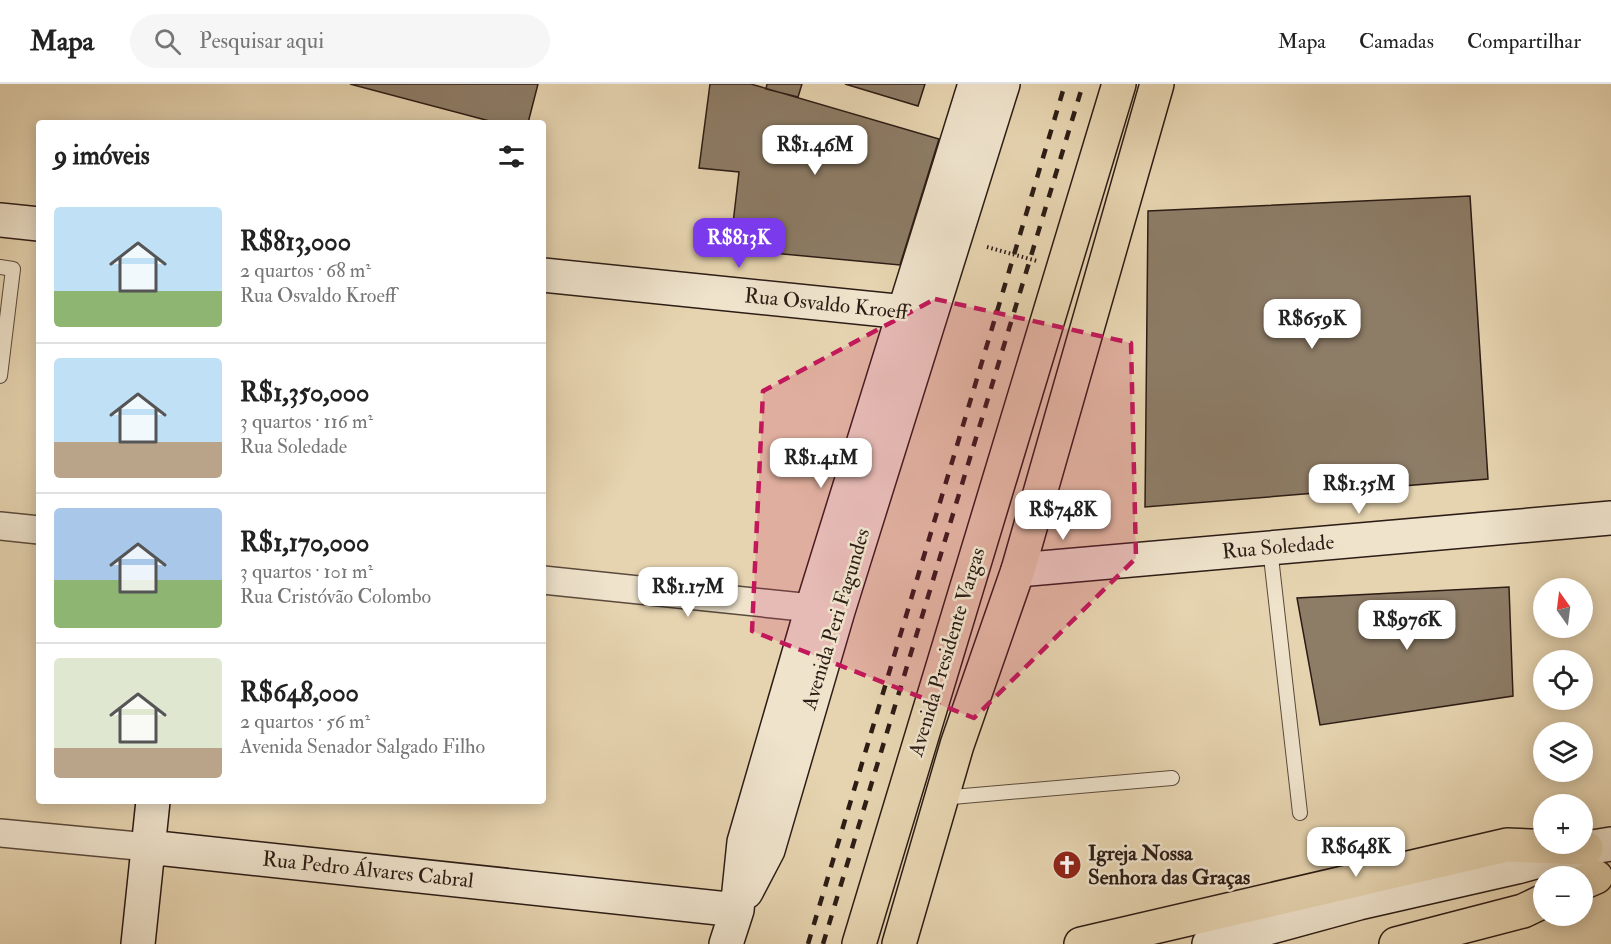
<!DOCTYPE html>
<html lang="pt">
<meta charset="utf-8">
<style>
body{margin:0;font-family:"IM FELL Double Pica",serif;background:#f6f6f6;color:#222;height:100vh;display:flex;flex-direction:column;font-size:22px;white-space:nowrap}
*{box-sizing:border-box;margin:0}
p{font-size:20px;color:#767676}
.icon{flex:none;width:33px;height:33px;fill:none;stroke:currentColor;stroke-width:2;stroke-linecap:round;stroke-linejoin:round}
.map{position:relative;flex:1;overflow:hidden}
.details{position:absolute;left:36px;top:36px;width:510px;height:684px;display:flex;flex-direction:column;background:#fff;border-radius:6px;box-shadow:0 3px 15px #0003}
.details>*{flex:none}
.needle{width:39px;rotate:346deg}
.controls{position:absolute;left:1533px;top:494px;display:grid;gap:12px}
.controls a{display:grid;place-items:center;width:60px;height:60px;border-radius:50%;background:#fff;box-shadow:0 3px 15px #0003;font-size:30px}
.price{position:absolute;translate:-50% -51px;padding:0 14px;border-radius:12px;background:#fff;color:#222;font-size:20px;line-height:39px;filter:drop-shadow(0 2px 3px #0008)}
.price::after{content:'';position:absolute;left:50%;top:36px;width:18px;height:14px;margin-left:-9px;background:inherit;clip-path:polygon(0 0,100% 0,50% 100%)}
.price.current{background:#7c3aed;color:#fff}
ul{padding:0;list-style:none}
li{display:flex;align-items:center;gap:18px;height:150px;padding:0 18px}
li+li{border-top:2px solid #e0e0e0}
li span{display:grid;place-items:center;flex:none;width:168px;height:120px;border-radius:6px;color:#555}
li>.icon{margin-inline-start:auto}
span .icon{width:72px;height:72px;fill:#fffc;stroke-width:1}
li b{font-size:26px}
h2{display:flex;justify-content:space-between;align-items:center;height:72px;padding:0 18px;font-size:26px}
header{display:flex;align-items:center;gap:36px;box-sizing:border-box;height:84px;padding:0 30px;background:#fff;border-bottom:2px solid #e0e0e0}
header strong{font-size:28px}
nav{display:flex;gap:33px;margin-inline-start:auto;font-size:21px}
.search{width:420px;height:54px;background:#f6f6f6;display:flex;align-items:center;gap:15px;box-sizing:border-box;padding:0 21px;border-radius:33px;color:#767676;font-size:22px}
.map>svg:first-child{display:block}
.building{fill:#8d7c66;stroke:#2c1c15;stroke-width:1.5}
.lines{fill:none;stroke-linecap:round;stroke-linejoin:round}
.lane-casing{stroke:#5a4a3c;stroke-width:16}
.street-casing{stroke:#5a4a3c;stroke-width:30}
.secondary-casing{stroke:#2c1c15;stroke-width:36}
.primary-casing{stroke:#2c1c15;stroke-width:36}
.lane{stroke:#efe3cc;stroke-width:14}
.street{stroke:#efe3cc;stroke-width:27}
.secondary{stroke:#efe3cc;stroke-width:33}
.primary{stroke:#e6d4b0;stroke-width:33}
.rail{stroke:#2c1c15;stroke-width:4.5;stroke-dasharray:10 10;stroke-linecap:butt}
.path-bridge{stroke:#2c1c15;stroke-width:4;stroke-dasharray:1.5 3;stroke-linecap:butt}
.marked{fill:#c2185b;fill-opacity:0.2;stroke:#c2185b;stroke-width:4.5;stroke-dasharray:12 8;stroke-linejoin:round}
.labels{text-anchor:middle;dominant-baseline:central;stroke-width:5;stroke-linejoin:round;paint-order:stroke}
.street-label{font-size:21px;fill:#2c1c15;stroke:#efe3cc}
.poi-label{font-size:21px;font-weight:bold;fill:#2c1c15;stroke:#efe3cc;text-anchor:start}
</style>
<header>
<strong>Mapa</strong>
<div class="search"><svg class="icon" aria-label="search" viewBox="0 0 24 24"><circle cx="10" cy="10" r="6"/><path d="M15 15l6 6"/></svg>Pesquisar aqui</div>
<nav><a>Mapa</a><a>Camadas</a><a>Compartilhar</a></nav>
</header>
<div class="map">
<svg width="1611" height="860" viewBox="0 0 1611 860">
<rect width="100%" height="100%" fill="#e6d4b0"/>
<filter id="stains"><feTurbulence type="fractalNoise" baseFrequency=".00333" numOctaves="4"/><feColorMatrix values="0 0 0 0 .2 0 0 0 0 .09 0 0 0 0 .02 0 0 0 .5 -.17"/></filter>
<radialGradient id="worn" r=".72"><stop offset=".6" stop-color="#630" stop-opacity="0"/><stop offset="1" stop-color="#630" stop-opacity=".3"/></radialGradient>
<path class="building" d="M 350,0 L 538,0 L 528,39 L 497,39 Z
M 710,0 L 751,0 L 939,55 L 900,181 L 730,165 L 739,88 L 699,84 Z
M 767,0 L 802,0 L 798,13 L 766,5 Z
M 845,0 L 925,0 L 918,22 Z
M 1470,112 L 1488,395 L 1145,423 L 1148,127 Z
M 1509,503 L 1513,612 L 1320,641 L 1297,514 Z"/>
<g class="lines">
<g class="lane-casing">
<path id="lane" d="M 0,183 L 13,185 L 0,292
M 1270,464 L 1300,729
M 941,714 L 1172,694"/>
</g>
<g class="street-casing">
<path id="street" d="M 0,442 L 39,446
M 543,496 L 831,526
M 0,749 L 148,763"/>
</g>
<g class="secondary-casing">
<path id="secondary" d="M 0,136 L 39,140
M 543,191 L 925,230
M 1018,486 L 1611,434
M 148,763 L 737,826
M 746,808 L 768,766 L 838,527 L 1003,0
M 138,860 L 153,717
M 726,860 L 737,826 L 744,758 L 812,524 L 975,0
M 1209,860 L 1359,819 L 1517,783 L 1586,764 L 1611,760"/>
</g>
<g class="primary-casing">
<path id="primary" d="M 1582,799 L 1596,793
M 859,860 L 1119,0
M 899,860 L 957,661 L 1018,486 L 1157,0
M 1081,860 L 1507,761 L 1586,764
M 1396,860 L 1523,827 L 1544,817"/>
</g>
<use href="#lane" class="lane"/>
<use href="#street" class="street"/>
<use href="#secondary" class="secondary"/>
<use href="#primary" class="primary"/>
<path class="rail" d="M 808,860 L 1065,0
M 823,860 L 1083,0"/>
<path class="path-bridge" d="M 987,163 L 1037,177"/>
</g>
<path class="marked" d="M 935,215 L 1131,259 L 1136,474 L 974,634 L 752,547 L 763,307 Z"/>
<defs>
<g id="church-disc" transform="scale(1.5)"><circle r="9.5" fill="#8f2418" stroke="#efe3cc"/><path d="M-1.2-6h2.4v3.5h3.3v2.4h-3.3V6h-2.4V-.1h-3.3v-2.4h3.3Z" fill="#fff"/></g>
</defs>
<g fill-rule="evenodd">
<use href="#church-disc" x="1067" y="781"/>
</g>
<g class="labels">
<g class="street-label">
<text transform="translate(826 220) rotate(6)">Rua Osvaldo Kroeff</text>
<text transform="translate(1278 463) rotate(-5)">Rua Soledade</text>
<text transform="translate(836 535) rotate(-73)">Avenida Peri Fagundes</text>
<text transform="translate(947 568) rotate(-73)">Avenida Presidente Vargas</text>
<text transform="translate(368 786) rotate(6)">Rua Pedro Álvares Cabral</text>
</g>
<g class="poi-label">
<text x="1088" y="769">Igreja Nossa<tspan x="1088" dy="24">Senhora das Graças</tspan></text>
</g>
</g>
<rect width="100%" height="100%" filter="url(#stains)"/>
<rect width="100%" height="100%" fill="url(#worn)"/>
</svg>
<div class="controls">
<a><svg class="needle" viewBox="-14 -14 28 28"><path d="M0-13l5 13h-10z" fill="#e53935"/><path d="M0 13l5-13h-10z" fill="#767676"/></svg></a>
<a><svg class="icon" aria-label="locate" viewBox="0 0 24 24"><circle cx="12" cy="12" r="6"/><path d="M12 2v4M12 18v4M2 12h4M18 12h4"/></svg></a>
<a><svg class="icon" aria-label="layers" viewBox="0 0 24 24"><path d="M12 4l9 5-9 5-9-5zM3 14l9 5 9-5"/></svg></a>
<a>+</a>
<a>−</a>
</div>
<b class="price" style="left:815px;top:92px">R$1.46M</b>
<b class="price current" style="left:739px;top:185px">R$813K</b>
<b class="price" style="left:1312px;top:266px">R$659K</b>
<b class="price" style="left:821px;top:405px">R$1.41M</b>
<b class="price" style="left:1359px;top:431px">R$1.35M</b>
<b class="price" style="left:1063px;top:457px">R$748K</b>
<b class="price" style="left:688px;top:534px">R$1.17M</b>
<b class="price" style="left:1407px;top:567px">R$976K</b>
<b class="price" style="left:1356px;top:794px">R$648K</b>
<section class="details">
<h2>9 imóveis<svg class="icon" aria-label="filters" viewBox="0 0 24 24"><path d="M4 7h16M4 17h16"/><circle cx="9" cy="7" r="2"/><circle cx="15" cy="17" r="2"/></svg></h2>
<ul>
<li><span style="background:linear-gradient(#bfe0f5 70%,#8fb573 0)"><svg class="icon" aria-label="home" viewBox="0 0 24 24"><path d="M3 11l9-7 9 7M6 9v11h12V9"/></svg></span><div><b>R$813,000</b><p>2 quartos · 68 m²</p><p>Rua Osvaldo Kroeff</p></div></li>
<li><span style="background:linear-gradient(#bfe0f5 70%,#b9a48a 0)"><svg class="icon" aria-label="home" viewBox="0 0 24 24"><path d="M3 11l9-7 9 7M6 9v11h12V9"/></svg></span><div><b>R$1,350,000</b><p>3 quartos · 116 m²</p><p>Rua Soledade</p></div></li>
<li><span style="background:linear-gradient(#a9c7e8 60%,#8fb573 0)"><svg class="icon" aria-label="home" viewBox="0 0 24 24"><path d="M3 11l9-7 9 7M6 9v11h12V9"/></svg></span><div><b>R$1,170,000</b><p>3 quartos · 101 m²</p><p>Rua Cristóvão Colombo</p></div></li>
<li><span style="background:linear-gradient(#dfe7d0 75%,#b9a48a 0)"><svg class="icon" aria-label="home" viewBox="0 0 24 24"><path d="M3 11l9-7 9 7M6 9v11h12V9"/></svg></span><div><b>R$648,000</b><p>2 quartos · 56 m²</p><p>Avenida Senador Salgado Filho</p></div></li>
</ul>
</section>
</div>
